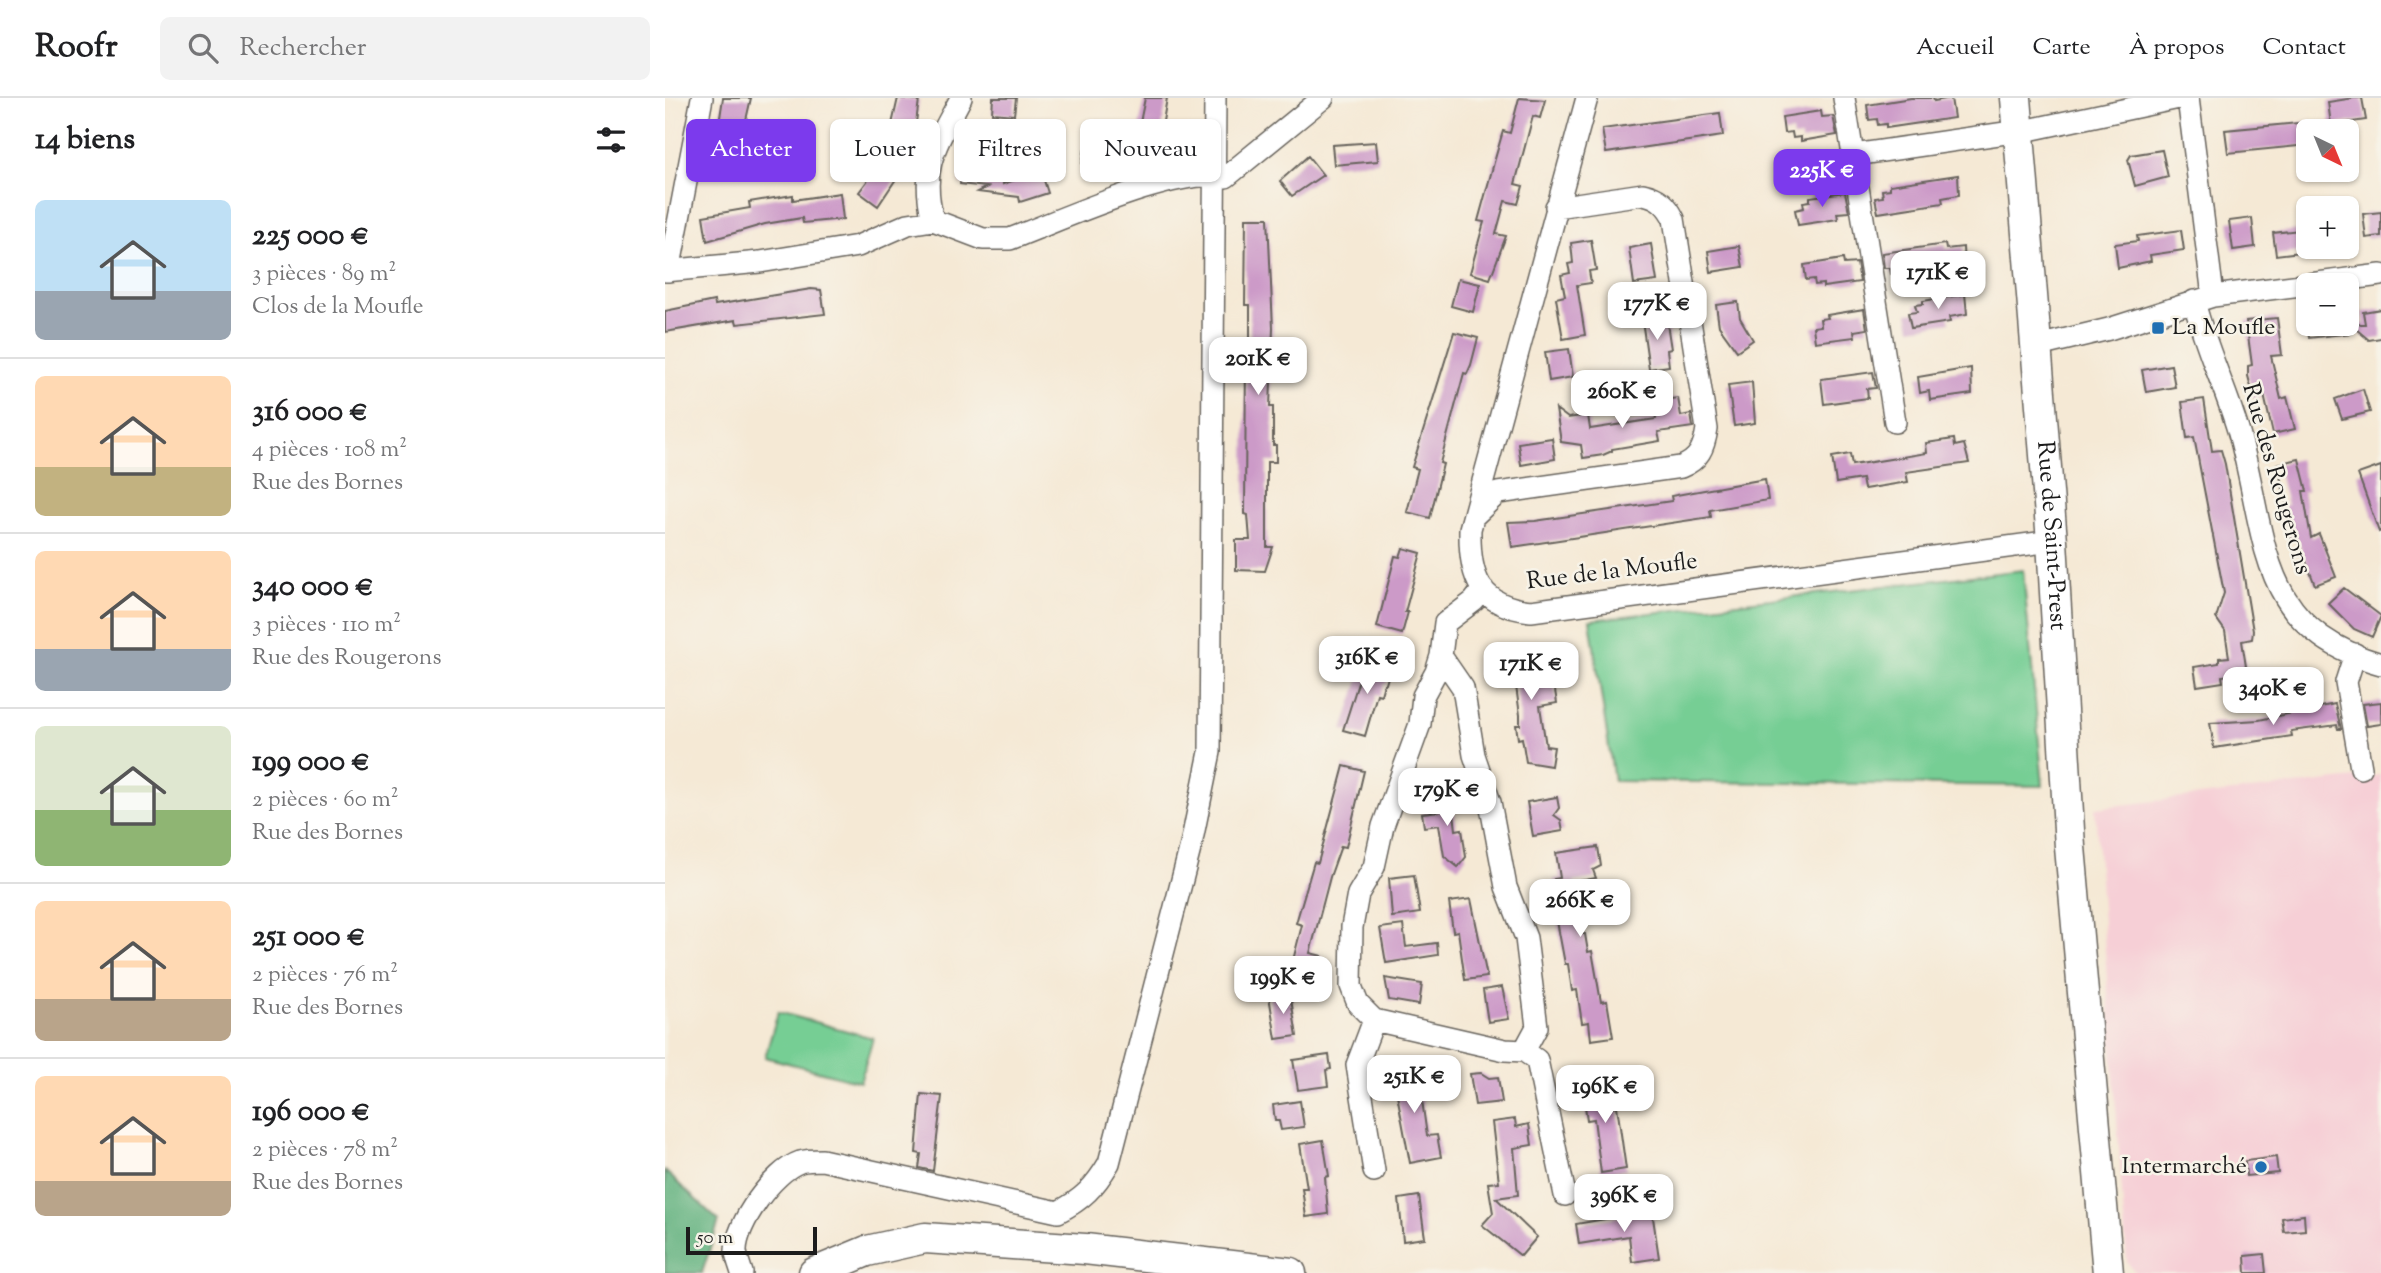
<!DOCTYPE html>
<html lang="fr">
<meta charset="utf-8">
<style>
body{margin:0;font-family:"Sorts Mill Goudy",serif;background:#f2f2f2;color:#202124;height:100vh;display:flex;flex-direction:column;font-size:26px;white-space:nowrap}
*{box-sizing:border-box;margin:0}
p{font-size:23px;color:#757577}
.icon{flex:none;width:38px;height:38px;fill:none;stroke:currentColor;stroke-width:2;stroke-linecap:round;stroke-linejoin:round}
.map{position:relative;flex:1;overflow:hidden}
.sheet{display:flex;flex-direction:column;background:#fff;width:665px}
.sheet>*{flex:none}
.guide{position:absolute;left:21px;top:21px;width:665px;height:63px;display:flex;gap:14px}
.needle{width:46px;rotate:137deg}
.controls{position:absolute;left:1631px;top:21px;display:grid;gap:14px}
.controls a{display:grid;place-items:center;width:63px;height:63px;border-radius:10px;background:#fff;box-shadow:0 2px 5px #0004;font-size:35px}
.scale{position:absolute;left:21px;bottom:18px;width:131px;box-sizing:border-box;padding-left:7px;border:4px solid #1c1c1c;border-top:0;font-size:19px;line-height:24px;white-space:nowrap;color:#1c1c1c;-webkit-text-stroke:5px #f7f3e8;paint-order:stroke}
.price{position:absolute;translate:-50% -60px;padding:0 16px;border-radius:14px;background:#fff;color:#222;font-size:23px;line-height:46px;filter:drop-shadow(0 2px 4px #0008)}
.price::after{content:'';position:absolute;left:50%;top:42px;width:21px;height:16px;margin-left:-10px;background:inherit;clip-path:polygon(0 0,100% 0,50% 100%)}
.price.selected{background:#7c3aed;color:#fff}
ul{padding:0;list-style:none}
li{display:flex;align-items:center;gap:21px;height:175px;padding:0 35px}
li+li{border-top:2px solid #e0e0e0}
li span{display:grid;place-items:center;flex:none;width:196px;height:140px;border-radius:10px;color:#555}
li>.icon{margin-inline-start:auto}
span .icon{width:84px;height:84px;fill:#fffc;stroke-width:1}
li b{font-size:30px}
h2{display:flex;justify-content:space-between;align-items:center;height:84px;padding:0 35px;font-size:30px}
.chip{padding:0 24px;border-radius:10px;background:#fff;box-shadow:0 2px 5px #0004;font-size:24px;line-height:63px}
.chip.selected{background:#7c3aed;color:#fff}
header{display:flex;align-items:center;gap:42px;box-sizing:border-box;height:98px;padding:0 35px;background:#fff;border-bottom:2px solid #e0e0e0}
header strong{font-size:33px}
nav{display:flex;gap:38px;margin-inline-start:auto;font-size:24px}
.search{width:490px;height:63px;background:#f2f2f2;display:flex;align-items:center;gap:18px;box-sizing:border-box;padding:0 24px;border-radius:10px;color:#757577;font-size:26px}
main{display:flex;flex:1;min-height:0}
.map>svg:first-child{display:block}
.built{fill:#f6cfd6}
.green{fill:#76ce94;stroke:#497558;stroke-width:2}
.forest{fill:#60b17e;stroke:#3e664d;stroke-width:2}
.building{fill:#cc9ac8}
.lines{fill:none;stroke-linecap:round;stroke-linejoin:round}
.street-casing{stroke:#68645d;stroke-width:24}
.secondary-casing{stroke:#68645d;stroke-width:33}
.street{stroke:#fff;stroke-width:21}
.secondary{stroke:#fff;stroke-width:30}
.poi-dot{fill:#1f6fb2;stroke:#f7f3e8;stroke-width:2.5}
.labels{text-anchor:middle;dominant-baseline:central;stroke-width:5;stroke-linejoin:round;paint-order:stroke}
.poi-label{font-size:24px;fill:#1c1c1c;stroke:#f7f3e8;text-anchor:start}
.street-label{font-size:24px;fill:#1c1c1c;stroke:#f7f3e8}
</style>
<header>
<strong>Roofr</strong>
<div class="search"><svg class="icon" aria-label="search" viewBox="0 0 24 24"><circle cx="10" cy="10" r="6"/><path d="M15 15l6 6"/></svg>Rechercher</div>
<nav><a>Accueil</a><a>Carte</a><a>À propos</a><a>Contact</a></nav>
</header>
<main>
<section class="sheet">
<h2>14 biens<svg class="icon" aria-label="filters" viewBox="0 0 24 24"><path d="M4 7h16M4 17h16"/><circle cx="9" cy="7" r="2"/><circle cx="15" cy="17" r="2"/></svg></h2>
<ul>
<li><span style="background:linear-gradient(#bfe0f5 65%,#9aa5b1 0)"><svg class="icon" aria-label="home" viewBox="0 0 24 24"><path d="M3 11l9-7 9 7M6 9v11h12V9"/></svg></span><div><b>225 000 €</b><p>3 pièces · 89 m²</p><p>Clos de la Moufle</p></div></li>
<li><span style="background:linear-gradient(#ffd9b3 65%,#c2b280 0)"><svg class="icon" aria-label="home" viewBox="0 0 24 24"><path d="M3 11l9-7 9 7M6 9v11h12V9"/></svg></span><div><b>316 000 €</b><p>4 pièces · 108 m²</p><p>Rue des Bornes</p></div></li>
<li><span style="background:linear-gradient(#ffd9b3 70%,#9aa5b1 0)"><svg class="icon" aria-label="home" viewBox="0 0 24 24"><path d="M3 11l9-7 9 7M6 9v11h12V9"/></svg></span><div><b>340 000 €</b><p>3 pièces · 110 m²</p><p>Rue des Rougerons</p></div></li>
<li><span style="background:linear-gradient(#dfe7d0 60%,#8fb573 0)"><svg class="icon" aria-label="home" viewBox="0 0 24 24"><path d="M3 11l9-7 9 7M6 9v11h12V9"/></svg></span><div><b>199 000 €</b><p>2 pièces · 60 m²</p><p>Rue des Bornes</p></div></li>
<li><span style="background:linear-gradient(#ffd9b3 70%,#b9a48a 0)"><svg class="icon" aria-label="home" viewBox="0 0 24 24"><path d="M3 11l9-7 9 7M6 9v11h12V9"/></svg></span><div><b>251 000 €</b><p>2 pièces · 76 m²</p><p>Rue des Bornes</p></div></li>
<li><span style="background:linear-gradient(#ffd9b3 75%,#b9a48a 0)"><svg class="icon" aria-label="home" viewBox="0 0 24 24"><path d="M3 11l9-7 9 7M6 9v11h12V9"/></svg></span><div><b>196 000 €</b><p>2 pièces · 78 m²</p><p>Rue des Bornes</p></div></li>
</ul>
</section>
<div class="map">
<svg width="1716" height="1175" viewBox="0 0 1716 1175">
<rect width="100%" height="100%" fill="#f7f3e8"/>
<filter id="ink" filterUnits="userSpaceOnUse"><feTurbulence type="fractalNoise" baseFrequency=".0143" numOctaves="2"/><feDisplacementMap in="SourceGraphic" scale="14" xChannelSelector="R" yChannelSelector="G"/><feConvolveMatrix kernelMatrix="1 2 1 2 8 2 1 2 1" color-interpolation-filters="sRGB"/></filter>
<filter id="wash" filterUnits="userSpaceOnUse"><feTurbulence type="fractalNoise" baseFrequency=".00686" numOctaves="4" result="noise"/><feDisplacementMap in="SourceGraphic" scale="28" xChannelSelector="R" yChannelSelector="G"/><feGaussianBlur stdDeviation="1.57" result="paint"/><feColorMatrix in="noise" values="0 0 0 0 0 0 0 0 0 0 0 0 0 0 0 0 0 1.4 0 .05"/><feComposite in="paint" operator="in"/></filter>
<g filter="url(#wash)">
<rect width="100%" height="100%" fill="#f5e9d5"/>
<path class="built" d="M 1716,677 L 1716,1175 L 1471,1175 L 1462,1164 L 1430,710 Z"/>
<path class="green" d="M 1358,472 L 1378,688 L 949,683 L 925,522 Z
M 113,914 L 208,940 L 195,984 L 100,959 Z"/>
<path class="forest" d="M 0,1073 L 54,1123 L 37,1175 L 0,1175 Z"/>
<g id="blocks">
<path class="building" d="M 58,0 L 86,0 L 73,57 L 50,52 Z
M 233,0 L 254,2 L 249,40 L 225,35 Z
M 328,0 L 351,0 L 349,17 L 327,15 Z
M 480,0 L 502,0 L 496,35 L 492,34 L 485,65 L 450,60 L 445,78 L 427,74 L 429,68 L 417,66 L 420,50 L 432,53 L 437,31 L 472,39 Z
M 854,0 L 880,2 L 875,20 L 868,18 L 850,86 L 858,88 L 853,106 L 840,103 L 831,136 L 841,138 L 825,181 L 805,175 L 819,124 L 813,123 L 830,61 L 838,33 L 845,35 Z
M 1246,0 L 1268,0 L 1269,3 L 1286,0 L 1289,20 L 1221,30 L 1221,26 L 1213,27 L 1212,21 L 1204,22 L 1202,7 Z
M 1689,0 L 1697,0 L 1701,22 L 1666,27 L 1663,4 Z
M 1156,13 L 1157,19 L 1168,18 L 1172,37 L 1136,43 L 1136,39 L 1128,40 L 1127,34 L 1119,35 L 1117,19 Z
M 1055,15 L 1058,38 L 941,55 L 937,31 Z
M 1643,24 L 1643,47 L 1563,55 L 1560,32 Z
M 311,34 L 329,36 L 325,76 L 338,77 L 338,86 L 376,73 L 383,95 L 355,104 L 354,99 L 312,94 L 322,89 L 295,86 L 299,44 L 310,45 Z
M 711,44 L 713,63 L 669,67 L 667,47 Z
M 1497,52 L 1503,79 L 1470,88 L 1463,62 L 1466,57 Z
M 222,57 L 239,69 L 213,108 L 194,94 Z
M 643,58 L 658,77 L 627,98 L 615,83 Z
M 1293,77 L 1294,97 L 1277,100 L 1278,105 L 1213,115 L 1210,100 L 1218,99 L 1217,92 L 1225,91 L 1225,87 Z
M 1180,94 L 1184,114 L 1172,115 L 1173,121 L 1133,127 L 1130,112 L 1139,110 L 1138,104 L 1145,103 L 1145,99 Z
M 175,95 L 178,121 L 138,125 L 137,120 L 100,126 L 42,143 L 38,118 L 85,110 L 84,104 L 128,97 L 128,102 Z
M 1716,114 L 1716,138 L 1701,140 L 1698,116 Z
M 581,120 L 603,120 L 608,230 L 605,309 L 608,309 L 608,347 L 611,347 L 611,364 L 602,364 L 602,449 L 608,449 L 600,473 L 571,472 L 571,442 L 585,442 L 583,417 L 580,416 L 581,246 L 585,246 L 585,207 L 580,207 Z
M 1587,120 L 1590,149 L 1568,152 L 1564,123 Z
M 1643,131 L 1643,153 L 1611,157 L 1608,135 Z
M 1516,132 L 1519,152 L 1485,157 L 1486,163 L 1453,170 L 1450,146 L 1473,143 L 1472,138 Z
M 926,142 L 931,172 L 924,173 L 926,185 L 912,187 L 920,237 L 898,241 L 891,200 L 900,198 L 896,177 L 905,175 L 903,166 L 908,165 L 906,145 Z
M 986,146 L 992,183 L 969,186 L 964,150 Z
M 1280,146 L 1281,151 L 1298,149 L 1299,169 L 1234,178 L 1234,175 L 1226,176 L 1225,170 L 1219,170 L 1217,155 Z
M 1074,148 L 1078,169 L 1046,174 L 1043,153 Z
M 1178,161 L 1179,166 L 1192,165 L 1195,184 L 1158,189 L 1158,186 L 1150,187 L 1149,181 L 1141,182 L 1139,167 Z
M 793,181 L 815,186 L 808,214 L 786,208 Z
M 146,191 L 156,192 L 160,216 L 72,226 L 71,222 L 0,234 L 0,213 L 49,203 L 50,207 Z
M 1300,196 L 1302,216 L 1284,219 L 1285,224 L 1246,230 L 1243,215 L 1252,214 L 1250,207 L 1258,206 L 1258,203 Z
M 1073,204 L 1075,220 L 1088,242 L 1072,253 L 1054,228 L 1051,207 Z
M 1199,211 L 1202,231 L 1189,233 L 1190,239 L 1150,244 L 1148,229 L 1156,228 L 1155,221 L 1163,220 L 1162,217 Z
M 1716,211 L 1716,240 L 1704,242 L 1685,226 L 1686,235 L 1644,240 L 1642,226 L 1700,226 L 1698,214 Z
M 1001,219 L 1006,251 L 1002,252 L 1004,268 L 984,271 L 977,222 Z
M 1612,220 L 1617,257 L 1606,258 L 1616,301 L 1622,299 L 1630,331 L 1608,336 L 1599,297 L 1589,300 L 1583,278 L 1583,268 L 1587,267 L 1581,223 Z
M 789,234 L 813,240 L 806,267 L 802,276 L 799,275 L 775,365 L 778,366 L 765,420 L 742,414 L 753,371 L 747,369 Z
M 904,251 L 908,279 L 884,283 L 880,254 Z
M 1506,267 L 1510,289 L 1481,294 L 1477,272 Z
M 1306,270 L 1307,296 L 1265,302 L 1264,293 L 1255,295 L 1253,279 Z
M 1208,274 L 1211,290 L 1202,291 L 1203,300 L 1159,306 L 1156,281 Z
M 1087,284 L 1090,325 L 1069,328 L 1063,287 Z
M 1698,291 L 1705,314 L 1677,321 L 1670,301 Z
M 1013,300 L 1016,318 L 1026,316 L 1028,329 L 993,334 L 995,343 L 947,351 L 947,353 L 938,357 L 918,360 L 916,347 L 896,344 L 891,311 L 903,320 L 923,317 L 925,331 L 991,321 L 988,303 Z
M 1539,301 L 1547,353 L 1556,352 L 1560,366 L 1588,533 L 1587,541 L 1577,543 L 1582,575 L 1557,578 L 1558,584 L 1532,588 L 1529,569 L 1554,565 L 1554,560 L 1564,559 L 1560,533 L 1551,520 L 1559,495 L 1529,339 L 1522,340 L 1517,304 Z
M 887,340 L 890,361 L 856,367 L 853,345 Z
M 1289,341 L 1290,348 L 1299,346 L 1304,365 L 1241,374 L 1243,384 L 1199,391 L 1197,381 L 1171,385 L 1167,359 L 1185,356 L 1187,367 L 1219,362 L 1262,355 L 1261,345 Z
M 1634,361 L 1642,393 L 1638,393 L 1646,440 L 1654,436 L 1671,479 L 1650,487 L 1632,440 L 1625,442 L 1619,408 L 1622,407 L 1612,366 Z
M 1716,368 L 1716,433 L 1714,434 L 1693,376 Z
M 1100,381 L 1103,402 L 1045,412 L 1046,419 L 847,449 L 843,424 L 870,423 L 1007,403 L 1006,398 Z
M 738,450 L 756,455 L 740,514 L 743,514 L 737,536 L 712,529 L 730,458 L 735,459 Z
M 1679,490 L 1716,518 L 1707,539 L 1689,531 L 1663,505 Z
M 862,545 L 864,561 L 877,560 L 881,587 L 889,586 L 892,605 L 875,608 L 881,648 L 889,649 L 886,668 L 861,664 L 857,640 L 853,641 L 851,627 L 855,627 L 855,617 L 850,581 L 846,581 L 845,571 L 842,571 L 838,549 Z
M 706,559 L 727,565 L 721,586 L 719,586 L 716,597 L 712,596 L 700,638 L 678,632 L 695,579 L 700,580 Z
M 1716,604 L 1716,626 L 1702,628 L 1698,606 Z
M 1670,606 L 1676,631 L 1673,631 L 1672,627 L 1626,633 L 1627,638 L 1549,650 L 1545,625 L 1594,622 Z
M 679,668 L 699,673 L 681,749 L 676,748 L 665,779 L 645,855 L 657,858 L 645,892 L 622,886 L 637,827 L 631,825 L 649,764 L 653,765 Z
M 786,690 L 791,732 L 797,731 L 801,759 L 793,769 L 779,758 L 774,727 L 759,729 L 757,715 L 775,713 L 772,692 Z
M 892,699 L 894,710 L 889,717 L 896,722 L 898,733 L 868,738 L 862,704 Z
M 933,749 L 936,768 L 928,772 L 931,780 L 909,784 L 916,836 L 920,836 L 923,854 L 927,853 L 936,904 L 942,903 L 948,939 L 926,942 L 924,924 L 917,925 L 912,892 L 907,893 L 903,866 L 900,866 L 889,807 L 892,806 L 889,781 L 895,780 L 891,755 Z
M 749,777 L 755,815 L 727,819 L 724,780 Z
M 806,801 L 822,879 L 800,882 L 793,833 L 788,834 L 784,804 Z
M 738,827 L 741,849 L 772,845 L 773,857 L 721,865 L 715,830 Z
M 720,880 L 757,886 L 754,907 L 724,902 Z
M 837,889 L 844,921 L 823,924 L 818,892 Z
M 625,895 L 632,938 L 611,941 L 604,898 Z
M 664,957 L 666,971 L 661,972 L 663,988 L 633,992 L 628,962 Z
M 752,966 L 762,1038 L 772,1037 L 776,1059 L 745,1065 L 727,970 Z
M 816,975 L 824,980 L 833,979 L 837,1004 L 810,1007 L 805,976 Z
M 942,980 L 946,1009 L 952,1008 L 961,1071 L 936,1075 L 929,1021 L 922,1022 L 918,994 L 920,993 L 919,983 Z
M 256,996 L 277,998 L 268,1073 L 254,1070 L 256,1056 L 251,1055 Z
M 635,1003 L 639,1029 L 616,1032 L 614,1023 L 610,1023 L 608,1007 Z
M 850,1021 L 851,1029 L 864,1026 L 867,1047 L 849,1050 L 853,1097 L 831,1100 L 872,1139 L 856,1158 L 817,1127 L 828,1115 L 823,1085 L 834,1084 L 827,1024 Z
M 658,1042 L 664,1078 L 660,1079 L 663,1116 L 641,1119 L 637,1090 L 642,1090 L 635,1046 Z
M 1611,1059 L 1613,1075 L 1581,1078 L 1580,1063 Z
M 754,1098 L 760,1140 L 738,1143 L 734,1101 Z
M 987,1113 L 994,1160 L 967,1164 L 964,1138 L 914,1146 L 911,1126 Z
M 1639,1117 L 1640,1132 L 1619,1134 L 1617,1120 Z
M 1599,1156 L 1601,1175 L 1581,1175 L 1580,1158 Z"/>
</g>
</g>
<g filter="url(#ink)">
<use href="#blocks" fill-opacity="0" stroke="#68645d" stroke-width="2"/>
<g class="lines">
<g class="street-casing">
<path id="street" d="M 922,0 L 805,431 C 804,479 814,508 866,513 L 1387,443
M 1179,0 L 1230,324
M 1523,0 L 1548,198
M 1189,57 L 1368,31 L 1514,0
M 268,122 C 254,68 272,46 296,0
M 0,173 L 95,164 L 193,148 L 243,126 L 268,122 L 318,141 L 345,141 C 396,122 512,68 561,79 L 658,0
M 4,173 L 37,0
M 1529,203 C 1540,250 1562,292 1575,339 C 1603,443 1592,530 1716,566
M 1373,248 L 1444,231 L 1548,198 L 1716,177
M 809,418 L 833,395 L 1016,369 C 1034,362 1039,350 1042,331 L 1009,121 C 1002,107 994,99 978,96 L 891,109
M 1690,556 L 1681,584 L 1696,670
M 776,558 L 771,574 L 758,598 L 755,626 L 718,728 L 709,769 L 693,796 L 687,829 L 686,888 L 693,906 L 709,922 L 840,952 L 859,953 L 872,929 L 861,840 L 841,789 L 825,704 L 809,657 L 798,590 L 776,558 L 780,525 L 809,503 L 818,491
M 859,953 L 872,962 L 900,1097
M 709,1073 L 692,967 L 709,922
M 77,1175 C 75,1168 72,1161 71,1154 C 70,1126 109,1073 135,1064 C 142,1062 150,1062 157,1062 L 393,1114 C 417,1102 430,1089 444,1065 L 526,747 L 545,654 L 550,0"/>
</g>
<g class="secondary-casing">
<g id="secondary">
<path id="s1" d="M 1351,0 L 1387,443 L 1405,749 L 1443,1175"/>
<path d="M 149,1175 L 202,1153 L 260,1140 L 420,1151 L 626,1175"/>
</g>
</g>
<use href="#street" class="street"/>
<use href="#secondary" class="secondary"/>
</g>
</g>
<g class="poi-dot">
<rect x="1486" y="223" width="14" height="14" rx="3.5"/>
<circle cx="1596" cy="1069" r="7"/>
</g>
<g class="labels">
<g class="poi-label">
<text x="1507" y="230">La Moufle</text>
<text x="1582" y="1069" text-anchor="end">Intermarché</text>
</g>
<g class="street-label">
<text transform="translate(1611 381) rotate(74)">Rue des Rougerons</text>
<text stroke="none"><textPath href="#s1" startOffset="439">Rue de Saint-Prest</textPath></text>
<text transform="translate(947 474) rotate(-7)">Rue de la Moufle</text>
</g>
</g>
</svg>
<div class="controls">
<a><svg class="needle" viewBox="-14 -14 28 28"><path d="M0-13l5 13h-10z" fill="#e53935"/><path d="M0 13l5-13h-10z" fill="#757577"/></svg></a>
<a>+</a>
<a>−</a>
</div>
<div class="scale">50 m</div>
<b class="price selected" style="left:1157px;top:111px">225K €</b>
<b class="price" style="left:1273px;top:213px">171K €</b>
<b class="price" style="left:992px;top:244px">177K €</b>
<b class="price" style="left:593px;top:299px">201K €</b>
<b class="price" style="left:957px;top:332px">260K €</b>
<b class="price" style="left:702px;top:598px">316K €</b>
<b class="price" style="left:866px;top:604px">171K €</b>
<b class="price" style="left:1608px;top:629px">340K €</b>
<b class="price" style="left:782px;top:730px">179K €</b>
<b class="price" style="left:915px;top:841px">266K €</b>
<b class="price" style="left:618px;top:918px">199K €</b>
<b class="price" style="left:749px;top:1017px">251K €</b>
<b class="price" style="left:940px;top:1027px">196K €</b>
<b class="price" style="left:959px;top:1136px">396K €</b>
<div class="guide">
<a class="chip selected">Acheter</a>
<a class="chip">Louer</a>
<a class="chip">Filtres</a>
<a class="chip">Nouveau</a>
</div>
</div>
</main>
